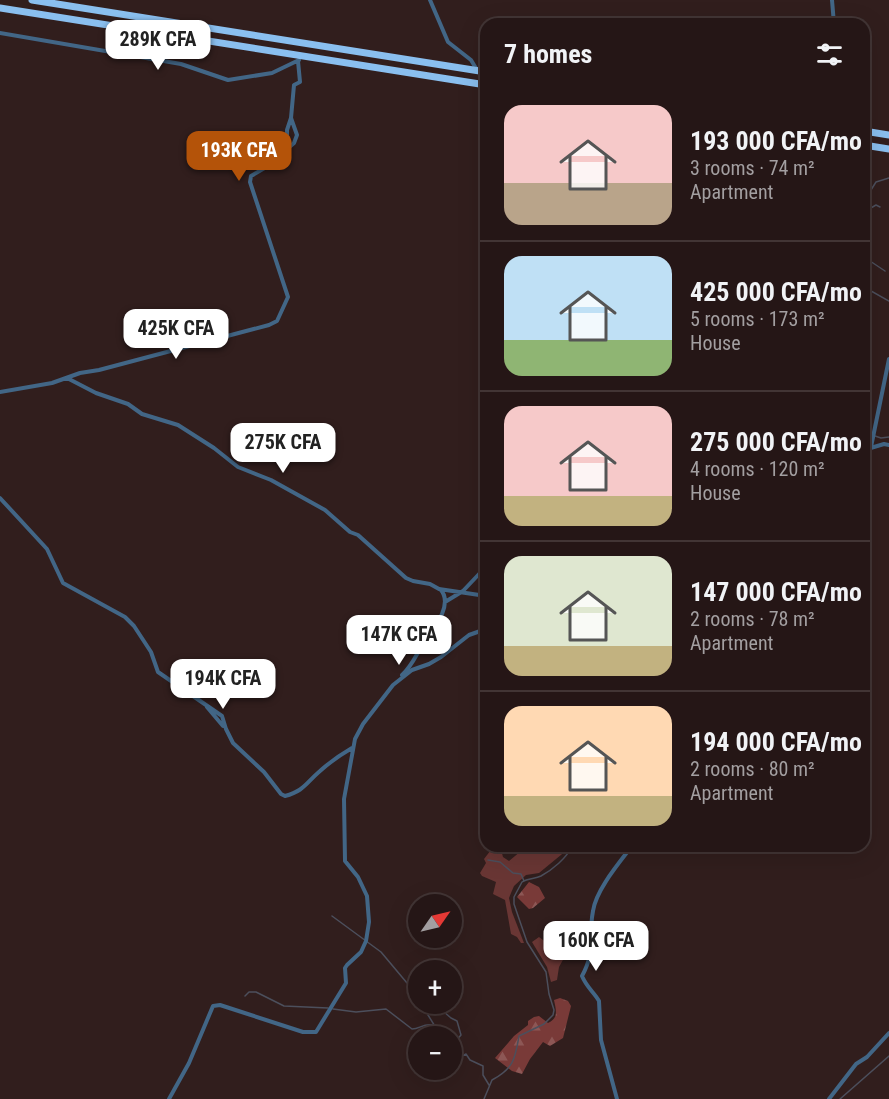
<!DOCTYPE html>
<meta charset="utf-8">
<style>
body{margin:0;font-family:"Roboto Condensed",sans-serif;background:#312323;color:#f1f3f6;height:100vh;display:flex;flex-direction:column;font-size:22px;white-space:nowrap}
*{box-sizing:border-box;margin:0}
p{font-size:20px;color:#a39fa1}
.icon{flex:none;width:33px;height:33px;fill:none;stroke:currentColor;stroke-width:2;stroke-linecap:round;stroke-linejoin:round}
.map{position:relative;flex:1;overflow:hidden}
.details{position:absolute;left:480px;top:18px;width:390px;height:834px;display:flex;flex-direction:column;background:#251616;border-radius:18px;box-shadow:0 6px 24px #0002,0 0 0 2px #423535}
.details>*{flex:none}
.needle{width:39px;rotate:56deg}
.controls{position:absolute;left:408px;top:894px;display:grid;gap:12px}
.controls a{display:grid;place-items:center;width:54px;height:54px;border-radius:50%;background:#251616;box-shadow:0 6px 24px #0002,0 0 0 2px #423535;font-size:30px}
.price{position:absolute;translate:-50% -51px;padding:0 14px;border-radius:12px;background:#fff;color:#222;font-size:20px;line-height:39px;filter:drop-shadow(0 2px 3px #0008)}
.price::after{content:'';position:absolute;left:50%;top:36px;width:18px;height:14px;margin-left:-9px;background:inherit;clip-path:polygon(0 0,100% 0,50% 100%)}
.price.active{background:#b45309;color:#fff}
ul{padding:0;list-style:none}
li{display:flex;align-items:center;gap:18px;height:150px;padding:0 24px}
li+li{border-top:2px solid #423535}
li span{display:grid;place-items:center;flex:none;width:168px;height:120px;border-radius:18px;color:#555}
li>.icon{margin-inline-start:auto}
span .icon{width:72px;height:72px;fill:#fffc;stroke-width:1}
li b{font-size:26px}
h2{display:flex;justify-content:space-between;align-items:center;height:72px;padding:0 24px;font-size:26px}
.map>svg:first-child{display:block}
.grass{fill:#693634}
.forest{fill:url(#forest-firs)}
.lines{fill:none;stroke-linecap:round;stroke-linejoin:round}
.stream{stroke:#4c4f5c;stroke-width:1.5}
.street{stroke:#426686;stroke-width:4}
.highway{stroke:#8abfef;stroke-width:7}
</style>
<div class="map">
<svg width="889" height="1099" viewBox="0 0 889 1099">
<defs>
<pattern id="forest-firs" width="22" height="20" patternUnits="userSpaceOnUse" patternTransform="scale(1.5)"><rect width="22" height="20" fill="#793a38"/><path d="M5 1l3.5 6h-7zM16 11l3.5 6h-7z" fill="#8d5755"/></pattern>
</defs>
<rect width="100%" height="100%" fill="#311e1d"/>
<path class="grass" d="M 494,846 L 500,846 L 503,857 L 509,861 L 521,851 L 527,854 C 539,845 553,842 567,850 L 539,873 L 526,875 L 514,886 L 511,893 L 509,898 L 512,912 L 524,943 L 521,943 L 517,937 L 511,934 L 505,900 L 493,894 L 496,882 L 482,876 L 480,873 L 486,863 L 484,859 Z
M 539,937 L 547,943 L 556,942 L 564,958 L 559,967 L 557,980 L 551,982 L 547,967 L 532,942 Z"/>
<path class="forest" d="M 529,882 L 539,887 L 545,898 L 533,908 L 529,909 L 517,897 Z
M 560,998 L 568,1001 L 571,1006 L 563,1038 L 550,1046 L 543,1042 L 530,1059 L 522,1074 L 512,1071 L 495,1058 L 514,1036 L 528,1025 L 528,1021 L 534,1017 L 539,1016 L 548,1023 C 559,1018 556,1010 554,1000 Z"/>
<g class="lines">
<path class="stream" d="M 864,188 L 868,194
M 864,201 L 876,182 L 889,178
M 864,212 L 876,205 L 880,207
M 864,216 L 864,224
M 864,238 L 866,241 L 864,247
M 864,257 L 885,271
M 864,287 L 889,301
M 864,436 L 871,434
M 875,436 L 881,438 L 889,437
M 488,860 L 500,862 L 513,873 L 521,874 L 524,881
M 332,916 L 381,952 L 407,983 L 418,992
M 245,996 L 249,992 L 256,992 L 284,1006 L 328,1008
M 435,1004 L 451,1018 L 457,1021 L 461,1035 L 455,1042 L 455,1054 L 460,1057 L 466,1054 L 470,1060 L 483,1066 L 483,1075 L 489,1085
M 333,1009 L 356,1012 L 386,1009 L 412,1029 C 420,1029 423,1023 433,1025
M 428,1015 L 441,1036
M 484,1099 L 492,1080 C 514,1068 515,1059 519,1036 L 544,1024 L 553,1015 L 554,1010 L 549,994 L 546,972 L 527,942 L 514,904 L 514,897 L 522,882 C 528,878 535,879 541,876 C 552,870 567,858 572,846
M 840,1099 L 889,1056"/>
<path class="street" d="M 430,0 L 448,42 L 471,60 L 477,70
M 832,0 L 834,24
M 0,33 L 181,64 L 228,80 L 272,73 L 299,60
M 287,148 L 287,130 L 291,118
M 67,378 L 96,393 L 128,404 L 142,414 L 178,425 L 214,448 L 238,467 L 271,480 L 325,510 L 350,532 L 358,535 L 406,578 L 413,581 L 430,584 L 439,589 L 486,596
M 0,392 L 52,383 L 80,373 L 99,370 L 269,325 L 277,321 L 288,297 L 250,182 L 251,176 L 268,166 L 294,143 L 297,135 L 291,118 L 294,85 L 300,82 L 298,61
M 871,447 L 889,359
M 864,450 L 884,444 L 889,445
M 486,472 L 482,492 L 486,511
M 0,498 L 47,549 L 63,583 L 125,617 L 134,626 L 151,652 L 158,672 L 222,716 L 226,729 L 233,743 L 264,772 L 281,794 L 285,796 C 304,791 306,783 320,771 C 330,762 340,755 352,748
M 445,602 L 463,591 L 480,573 L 483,565 L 483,553 L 486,539
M 402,675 C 412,666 416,655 423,644 C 432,631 455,604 440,589
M 207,707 L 223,726
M 169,1099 L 189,1063 L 213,1006 L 220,1005 L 303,1032 L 316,1032 L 346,983 L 345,968 L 347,965 L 361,952 L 366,941 L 369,922 L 367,896 L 358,877 L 345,861 L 344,799 L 355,739 L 363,724 L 393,685 L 412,670 L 429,664 L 441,657 L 469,635 L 486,629
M 617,1099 L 601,1040 L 599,1001 C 594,992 587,988 582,976 C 596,951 588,937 593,911 C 596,890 619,863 632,846
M 829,1099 L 856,1064 L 867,1057 L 889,1033"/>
<path class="highway" d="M 32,0 L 486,72
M 0,8 L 486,85
M 864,131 L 889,135
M 864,145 L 889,149"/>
</g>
</svg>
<div class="controls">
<a><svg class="needle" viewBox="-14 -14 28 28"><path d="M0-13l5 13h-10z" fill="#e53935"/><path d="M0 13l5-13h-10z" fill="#a39fa1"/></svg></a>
<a>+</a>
<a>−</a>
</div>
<b class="price" style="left:158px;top:71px">289K CFA</b>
<b class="price active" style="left:239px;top:182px">193K CFA</b>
<b class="price" style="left:176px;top:360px">425K CFA</b>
<b class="price" style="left:283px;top:474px">275K CFA</b>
<b class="price" style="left:399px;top:666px">147K CFA</b>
<b class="price" style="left:223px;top:710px">194K CFA</b>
<b class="price" style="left:596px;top:972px">160K CFA</b>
<section class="details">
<h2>7 homes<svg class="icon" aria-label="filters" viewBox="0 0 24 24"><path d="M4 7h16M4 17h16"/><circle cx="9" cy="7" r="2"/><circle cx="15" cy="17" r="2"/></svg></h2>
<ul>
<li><span style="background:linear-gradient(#f6c9c9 65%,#b9a48a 0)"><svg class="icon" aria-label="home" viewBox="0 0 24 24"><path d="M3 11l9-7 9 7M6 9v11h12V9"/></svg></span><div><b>193 000 CFA/mo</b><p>3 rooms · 74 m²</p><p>Apartment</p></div></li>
<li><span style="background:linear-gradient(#bfe0f5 70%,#8fb573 0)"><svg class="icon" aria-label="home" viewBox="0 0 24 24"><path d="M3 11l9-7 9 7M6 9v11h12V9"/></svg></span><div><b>425 000 CFA/mo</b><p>5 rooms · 173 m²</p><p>House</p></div></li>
<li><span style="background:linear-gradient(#f6c9c9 75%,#c2b280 0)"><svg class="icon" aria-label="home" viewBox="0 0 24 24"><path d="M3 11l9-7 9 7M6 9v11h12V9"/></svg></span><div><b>275 000 CFA/mo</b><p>4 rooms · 120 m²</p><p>House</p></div></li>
<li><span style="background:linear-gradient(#dfe7d0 75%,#c2b280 0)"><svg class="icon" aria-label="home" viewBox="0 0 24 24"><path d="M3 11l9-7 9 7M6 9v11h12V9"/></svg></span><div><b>147 000 CFA/mo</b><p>2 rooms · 78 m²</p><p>Apartment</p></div></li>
<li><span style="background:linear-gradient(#ffd9b3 75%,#c2b280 0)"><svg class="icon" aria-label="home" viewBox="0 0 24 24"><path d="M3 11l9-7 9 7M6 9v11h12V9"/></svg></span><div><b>194 000 CFA/mo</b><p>2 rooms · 80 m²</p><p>Apartment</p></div></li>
</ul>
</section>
</div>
